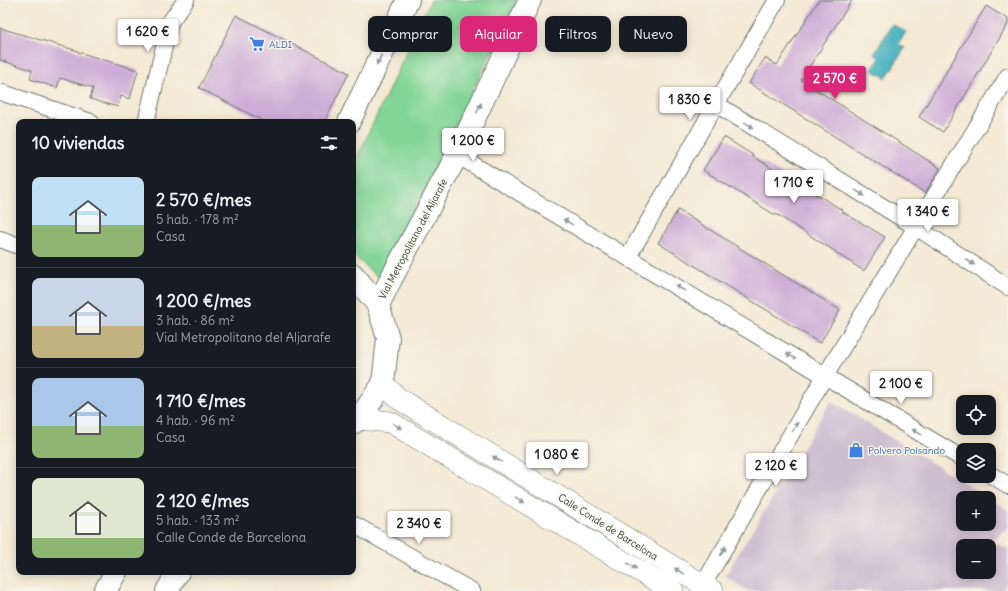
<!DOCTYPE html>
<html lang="es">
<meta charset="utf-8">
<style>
body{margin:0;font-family:Delius,sans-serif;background:#20242c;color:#f1f3f6;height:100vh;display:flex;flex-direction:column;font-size:15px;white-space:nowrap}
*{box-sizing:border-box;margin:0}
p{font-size:13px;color:#9ea1a6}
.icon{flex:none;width:22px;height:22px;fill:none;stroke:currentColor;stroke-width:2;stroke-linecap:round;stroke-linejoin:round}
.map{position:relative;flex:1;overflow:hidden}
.side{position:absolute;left:16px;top:119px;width:340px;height:456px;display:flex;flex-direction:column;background:#171b24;border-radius:8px;box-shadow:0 2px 10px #0003}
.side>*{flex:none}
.banner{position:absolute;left:368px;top:16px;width:380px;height:36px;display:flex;gap:8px}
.buttons{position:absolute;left:956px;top:395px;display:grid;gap:8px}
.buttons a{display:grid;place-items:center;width:40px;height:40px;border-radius:8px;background:#171b24;box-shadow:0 2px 10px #0003;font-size:20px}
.price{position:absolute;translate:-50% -34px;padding:0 9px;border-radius:4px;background:#fff;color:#222;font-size:13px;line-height:26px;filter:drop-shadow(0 1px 2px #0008)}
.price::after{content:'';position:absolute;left:50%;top:24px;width:12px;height:9px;margin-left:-6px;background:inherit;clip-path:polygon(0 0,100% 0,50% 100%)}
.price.on{background:#db2777;color:#fff}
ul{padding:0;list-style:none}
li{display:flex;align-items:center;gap:12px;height:100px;padding:0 16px}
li+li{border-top:1px solid #363941}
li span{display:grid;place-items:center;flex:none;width:112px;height:80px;border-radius:8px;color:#555}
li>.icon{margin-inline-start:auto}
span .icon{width:48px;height:48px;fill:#fffc;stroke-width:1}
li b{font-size:17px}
h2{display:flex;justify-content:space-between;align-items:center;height:48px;padding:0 16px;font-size:17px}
.pill{padding:0 14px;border-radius:8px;background:#171b24;box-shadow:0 2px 10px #0003;font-size:14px;line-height:36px}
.pill.on{background:#db2777;color:#fff}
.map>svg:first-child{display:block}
.industrial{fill:#cebed1;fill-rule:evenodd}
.green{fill:#82d597;stroke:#508966}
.water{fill:#3fafbb;stroke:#2f7678}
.building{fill:#cdacd7}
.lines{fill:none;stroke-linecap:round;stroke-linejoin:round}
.minor-casing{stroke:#6a796c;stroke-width:18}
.tertiary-casing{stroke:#6a796c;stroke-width:22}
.secondary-casing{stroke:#6a796c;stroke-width:24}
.minor{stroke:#fff;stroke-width:16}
.tertiary{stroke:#fff;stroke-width:21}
.secondary{stroke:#fff;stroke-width:22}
.oneway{fill:#8f9e9a}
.labels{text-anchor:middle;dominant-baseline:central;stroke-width:3;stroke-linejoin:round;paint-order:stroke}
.shop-label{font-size:10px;fill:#366cbe;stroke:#f7f3e8;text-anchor:start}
.street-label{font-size:10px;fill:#1f3d34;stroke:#f7f3e8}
</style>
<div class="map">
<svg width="1008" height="591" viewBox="0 0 1008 591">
<rect width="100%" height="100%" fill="#f7f3e8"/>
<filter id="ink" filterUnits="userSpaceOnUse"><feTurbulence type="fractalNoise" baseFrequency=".025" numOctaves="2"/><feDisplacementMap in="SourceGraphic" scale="8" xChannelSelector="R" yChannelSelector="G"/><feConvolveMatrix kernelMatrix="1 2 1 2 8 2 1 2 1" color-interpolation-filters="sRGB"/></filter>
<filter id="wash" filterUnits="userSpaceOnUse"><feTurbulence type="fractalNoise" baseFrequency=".012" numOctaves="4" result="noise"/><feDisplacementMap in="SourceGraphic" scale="16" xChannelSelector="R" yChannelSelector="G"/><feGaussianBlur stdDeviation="0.9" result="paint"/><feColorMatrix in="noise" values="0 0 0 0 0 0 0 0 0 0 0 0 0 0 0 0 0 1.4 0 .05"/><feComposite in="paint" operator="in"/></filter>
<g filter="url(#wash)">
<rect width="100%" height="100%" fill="#f4e9d4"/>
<path class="industrial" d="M 831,401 L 989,498 L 963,498 L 963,524 L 989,524 L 989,498 L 1008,510 L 1008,527 L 992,541 L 1008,549 L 1008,581 L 1001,591 L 748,591 L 725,576 ZM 963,546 L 989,546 L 989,572 L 963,572 Z"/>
<path class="green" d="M 431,0 L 517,0 L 380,279 L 353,255 L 353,166 Z"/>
<path class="water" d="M 892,24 L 906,32 L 898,44 L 905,48 L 886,78 L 872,70 L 880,58 L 874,54 Z"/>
<g id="blocks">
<path class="building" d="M 819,0 L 852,0 L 801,80 L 940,168 L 925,193 L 749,83 L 765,58 L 777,65 Z
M 986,6 L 1008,19 L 1008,24 L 943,132 L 919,117 Z
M 236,15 L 349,73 L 324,122 L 265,122 L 199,88 Z
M 0,28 L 78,51 L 78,52 L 138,70 L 130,99 L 121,96 L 118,107 L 90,99 L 93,88 L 60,78 L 57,88 L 30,79 L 32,70 L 0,60 Z
M 724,137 L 753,155 L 752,156 L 812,193 L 813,192 L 842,210 L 841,211 L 885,237 L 864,271 L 836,253 L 836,252 L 776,214 L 775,215 L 703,170 Z
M 678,210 L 840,310 L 820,343 L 658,243 Z"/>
</g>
</g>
<g filter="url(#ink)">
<use href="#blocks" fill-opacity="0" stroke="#6a796c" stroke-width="1"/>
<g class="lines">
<g class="minor-casing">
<path id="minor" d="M 0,92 L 91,122
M 716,104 L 916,227 L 1008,287
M 146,122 L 170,22 L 186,0
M 457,155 L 963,459
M 0,239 L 19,246
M 628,257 L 716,104 L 777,0
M 989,474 L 1008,485
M 353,524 L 472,591
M 703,585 L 825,376 L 1008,76"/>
</g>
<g class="tertiary-casing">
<path id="tertiary" d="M 383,384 L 399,399 L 713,591
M 359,419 L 390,422 L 673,591"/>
</g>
<g class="secondary-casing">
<path id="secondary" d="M 349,122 L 408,0
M 353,275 L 355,277 L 378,305 L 388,338 L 383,384 L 359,419 L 353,423
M 378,305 L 392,277 L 457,155 L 530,0
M 105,591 L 116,572
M 167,591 L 178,572"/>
</g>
<use href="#minor" class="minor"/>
<use href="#tertiary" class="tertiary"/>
<use href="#secondary" class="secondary"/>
</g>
<defs><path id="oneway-solid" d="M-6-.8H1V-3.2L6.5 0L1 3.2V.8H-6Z"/></defs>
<g class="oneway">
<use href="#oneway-solid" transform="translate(379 60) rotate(116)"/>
<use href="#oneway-solid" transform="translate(479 108) rotate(-65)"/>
<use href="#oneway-solid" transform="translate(749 125) rotate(32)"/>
<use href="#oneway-solid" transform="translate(860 193) rotate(32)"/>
<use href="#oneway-solid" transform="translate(568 222) rotate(-149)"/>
<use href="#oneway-solid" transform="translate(970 262) rotate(33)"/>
<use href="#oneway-solid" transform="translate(680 288) rotate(-149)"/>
<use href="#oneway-solid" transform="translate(791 356) rotate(-149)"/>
<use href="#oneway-solid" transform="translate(397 426) rotate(31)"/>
<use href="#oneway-solid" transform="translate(795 427) rotate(-60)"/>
<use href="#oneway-solid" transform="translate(917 432) rotate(-149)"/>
<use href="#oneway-solid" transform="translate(497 459) rotate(-148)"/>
<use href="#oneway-solid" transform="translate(520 500) rotate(31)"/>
<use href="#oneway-solid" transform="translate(723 551) rotate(-60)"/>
<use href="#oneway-solid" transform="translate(632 566) rotate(31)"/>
<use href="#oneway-solid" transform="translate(679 571) rotate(-148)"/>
</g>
</g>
<defs>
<g id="supermarket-bare" transform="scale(1.2)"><path d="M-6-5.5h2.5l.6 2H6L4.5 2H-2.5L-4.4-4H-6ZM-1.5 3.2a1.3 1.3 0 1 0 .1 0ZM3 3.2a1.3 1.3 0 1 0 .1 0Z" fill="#3f7fe0" stroke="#f7f3e8" stroke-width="2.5" paint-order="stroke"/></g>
<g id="shop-bare" transform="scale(1.2)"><path d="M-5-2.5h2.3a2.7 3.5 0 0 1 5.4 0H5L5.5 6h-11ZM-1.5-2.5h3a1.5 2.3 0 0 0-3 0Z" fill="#3f7fe0" stroke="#f7f3e8" stroke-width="2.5" paint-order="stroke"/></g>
</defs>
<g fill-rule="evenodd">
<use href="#supermarket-bare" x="257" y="44"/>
<use href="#shop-bare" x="856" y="450"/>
</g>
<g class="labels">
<g class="shop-label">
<text x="269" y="44">ALDI</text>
<text x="868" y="450">Polvero Polsando</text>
</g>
<g class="street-label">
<text transform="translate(413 239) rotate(-62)">Vial Metropolitano del Aljarafe</text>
<text transform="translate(608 527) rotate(32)">Calle Conde de Barcelona</text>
</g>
</g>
</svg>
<div class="buttons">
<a><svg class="icon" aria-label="locate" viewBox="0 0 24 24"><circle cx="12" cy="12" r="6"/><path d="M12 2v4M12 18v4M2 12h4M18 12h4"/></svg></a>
<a><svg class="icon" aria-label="layers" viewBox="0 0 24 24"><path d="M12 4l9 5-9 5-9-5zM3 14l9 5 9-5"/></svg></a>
<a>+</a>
<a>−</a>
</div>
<b class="price" style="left:148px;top:53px">1 620 €</b>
<b class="price on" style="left:835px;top:100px">2 570 €</b>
<b class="price" style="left:690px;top:121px">1 830 €</b>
<b class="price" style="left:473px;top:162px">1 200 €</b>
<b class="price" style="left:794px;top:204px">1 710 €</b>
<b class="price" style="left:928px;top:233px">1 340 €</b>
<b class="price" style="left:901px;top:405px">2 100 €</b>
<b class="price" style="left:557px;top:476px">1 080 €</b>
<b class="price" style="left:776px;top:487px">2 120 €</b>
<b class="price" style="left:419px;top:545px">2 340 €</b>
<div class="banner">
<a class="pill">Comprar</a>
<a class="pill on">Alquilar</a>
<a class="pill">Filtros</a>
<a class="pill">Nuevo</a>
</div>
<section class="side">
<h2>10 viviendas<svg class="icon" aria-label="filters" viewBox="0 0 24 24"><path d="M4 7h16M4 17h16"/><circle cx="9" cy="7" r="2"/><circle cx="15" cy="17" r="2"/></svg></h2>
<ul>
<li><span style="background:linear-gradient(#bfe0f5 60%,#8fb573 0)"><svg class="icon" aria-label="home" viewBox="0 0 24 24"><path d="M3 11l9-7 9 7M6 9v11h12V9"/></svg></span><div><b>2 570 €/mes</b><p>5 hab. · 178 m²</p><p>Casa</p></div></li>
<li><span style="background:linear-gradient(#c9d6e8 60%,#c2b280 0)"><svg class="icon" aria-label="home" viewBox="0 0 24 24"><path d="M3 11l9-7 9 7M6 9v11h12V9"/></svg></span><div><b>1 200 €/mes</b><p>3 hab. · 86 m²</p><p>Vial Metropolitano del Aljarafe</p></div></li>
<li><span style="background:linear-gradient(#a9c7e8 60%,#8fb573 0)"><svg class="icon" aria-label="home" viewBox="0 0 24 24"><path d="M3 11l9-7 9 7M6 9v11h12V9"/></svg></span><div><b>1 710 €/mes</b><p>4 hab. · 96 m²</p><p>Casa</p></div></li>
<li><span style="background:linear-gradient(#dfe7d0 75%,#8fb573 0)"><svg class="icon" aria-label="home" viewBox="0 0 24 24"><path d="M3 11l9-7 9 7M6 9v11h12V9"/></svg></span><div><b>2 120 €/mes</b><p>5 hab. · 133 m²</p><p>Calle Conde de Barcelona</p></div></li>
</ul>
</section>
</div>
